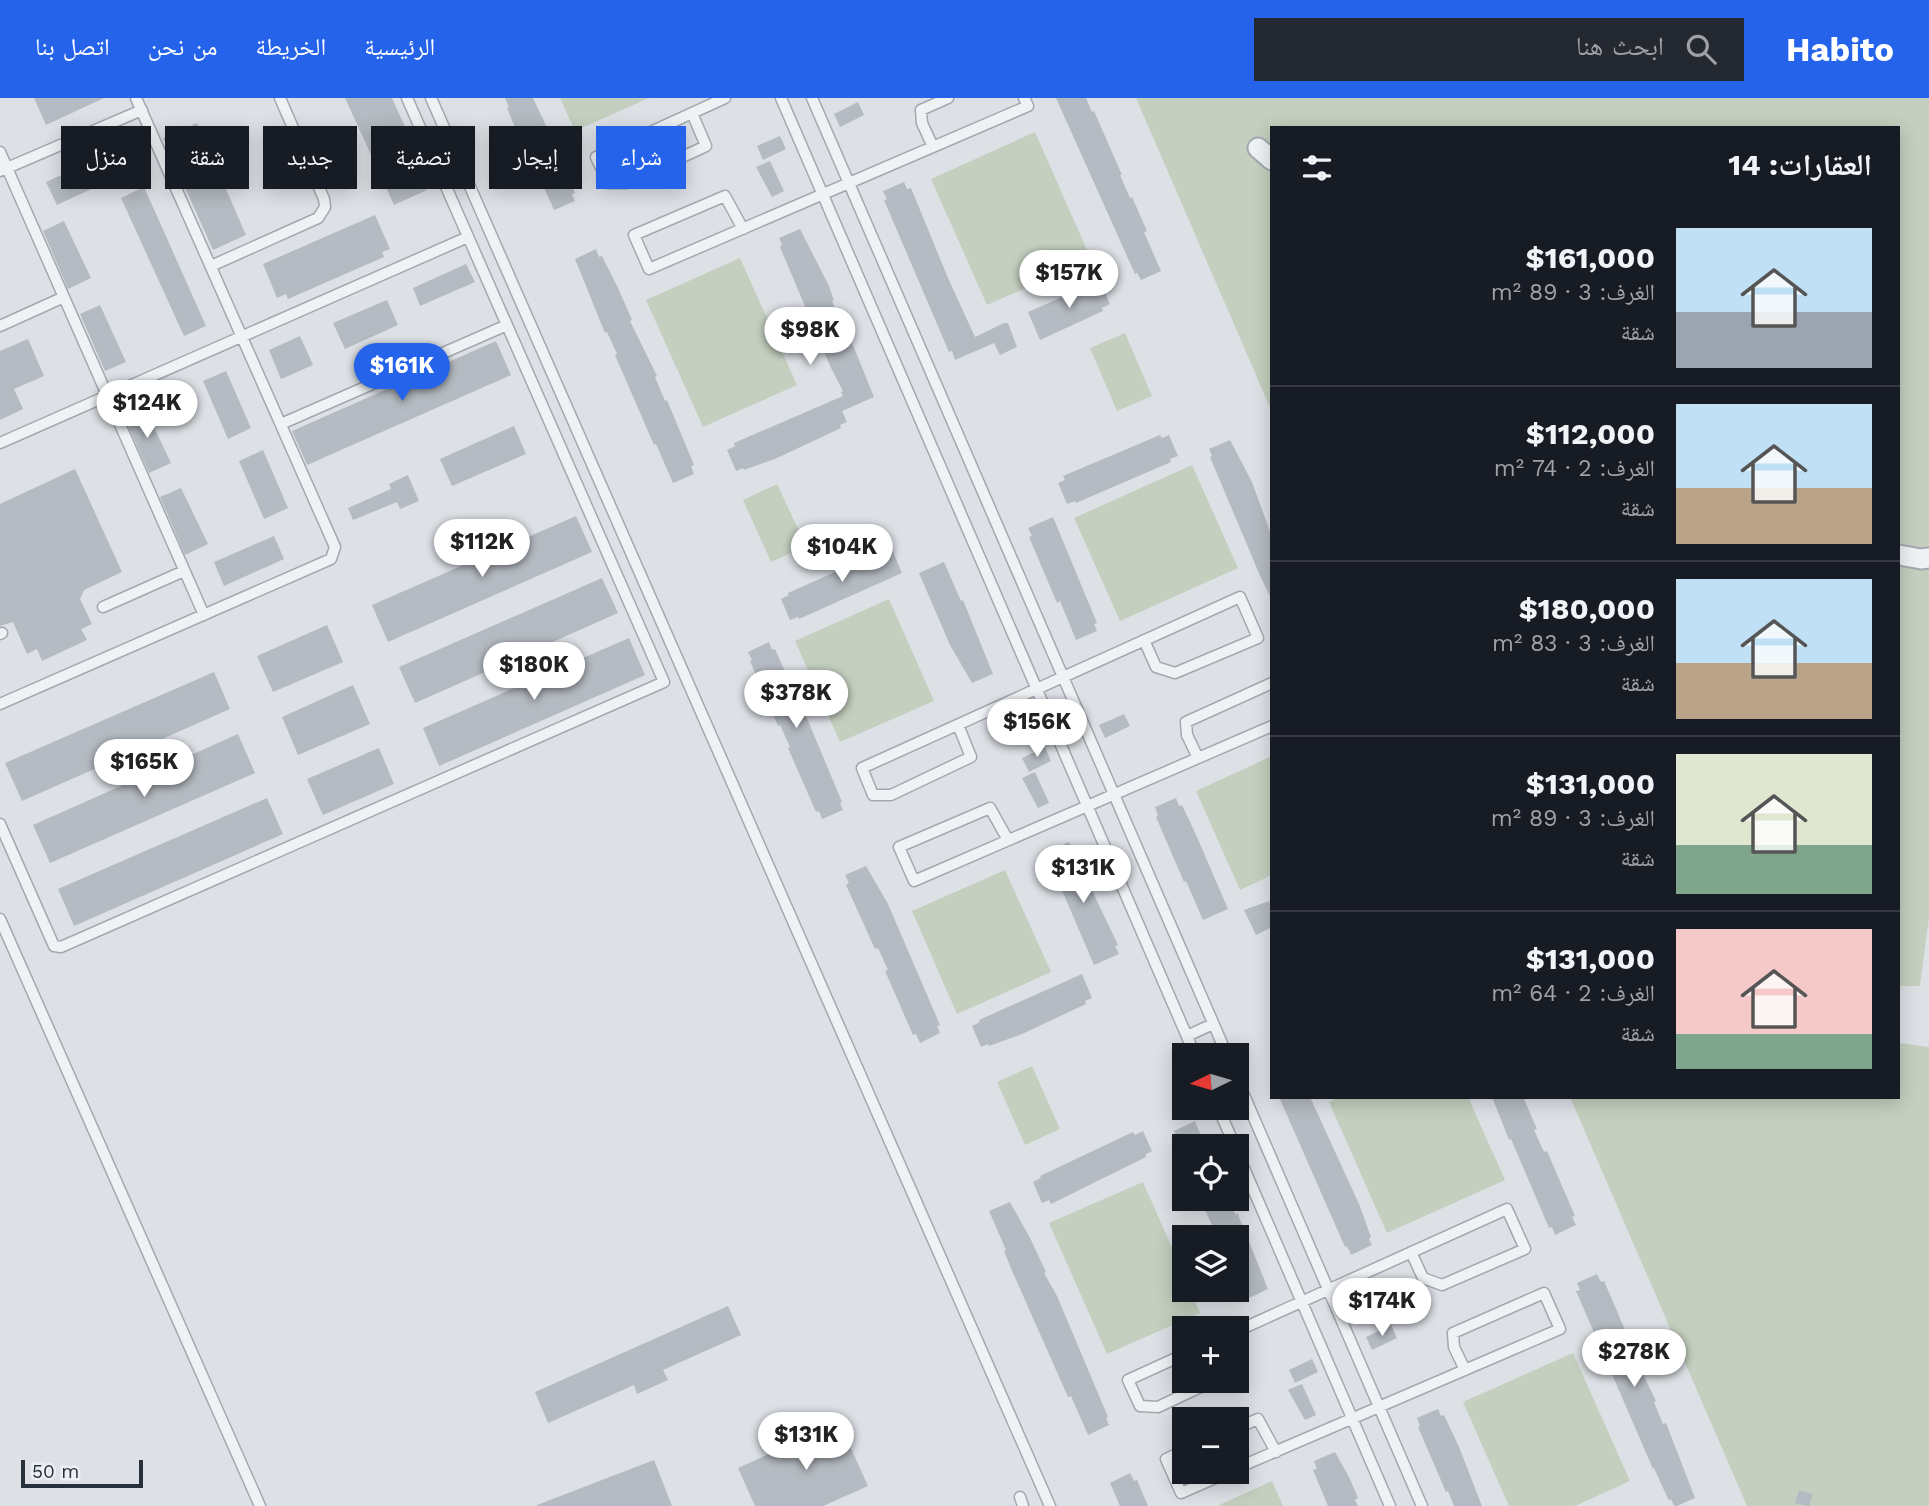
<!DOCTYPE html>
<html lang="ar">
<meta charset="utf-8">
<style>
body{margin:0;font-family:"Work Sans","Noto Naskh Arabic",sans-serif;background:#242831;color:#f1f3f6;direction:rtl;height:100vh;display:flex;flex-direction:column;font-size:26px;white-space:nowrap}
*{box-sizing:border-box;margin:0}
p{font-size:23px;color:#9ea1a6}
.icon{flex:none;width:38px;height:38px;fill:none;stroke:currentColor;stroke-width:2;stroke-linecap:round;stroke-linejoin:round}
.map{position:relative;flex:1;overflow:hidden;direction:ltr}
.side{position:absolute;left:1270px;top:28px;width:630px;height:973px;display:flex;flex-direction:column;background:#171b24;border-radius:0px;box-shadow:0 4px 18px #0003;direction:rtl}
.side>*{flex:none}
.guide{position:absolute;left:21px;top:28px;width:665px;height:63px;direction:rtl;display:flex;gap:14px}
.needle{width:46px;rotate:265deg}
.buttons{position:absolute;left:1172px;top:945px;display:grid;gap:14px}
.buttons a{display:grid;place-items:center;width:77px;height:77px;border-radius:0px;background:#171b24;box-shadow:0 4px 18px #0003;font-size:35px}
.scale{position:absolute;left:21px;bottom:18px;width:122px;box-sizing:border-box;padding-left:7px;border:4px solid #28303c;border-top:0;font-size:19px;line-height:24px;white-space:nowrap;color:#28303c;-webkit-text-stroke:5px #ecf0f4;paint-order:stroke}
.price{position:absolute;translate:-50% -60px;padding:0 16px;border-radius:24px;background:#fff;color:#222;font-size:23px;line-height:46px;filter:drop-shadow(0 2px 4px #0008)}
.price::after{content:'';position:absolute;left:50%;top:42px;width:21px;height:16px;margin-left:-10px;background:inherit;clip-path:polygon(0 0,100% 0,50% 100%)}
.price.current{background:#2563eb;color:#fff}
ul{padding:0;list-style:none}
li{display:flex;align-items:center;gap:21px;height:175px;padding:0 28px}
li+li{border-top:2px solid #363941}
li span{display:grid;place-items:center;flex:none;width:196px;height:140px;border-radius:0px;color:#555}
li>.icon{margin-inline-start:auto}
span .icon{width:84px;height:84px;fill:#fffc;stroke-width:1}
li b{font-size:30px}
h2{display:flex;justify-content:space-between;align-items:center;height:84px;padding:0 28px;font-size:30px}
.pill{padding:0 24px;border-radius:0px;background:#171b24;box-shadow:0 4px 18px #0003;font-size:24px;line-height:63px}
.pill.current{background:#2563eb;color:#fff}
header{display:flex;align-items:center;gap:42px;box-sizing:border-box;height:98px;padding:0 35px;background:#2563eb;color:#fff}
header strong{font-size:33px}
nav{display:flex;gap:38px;margin-inline-start:auto;font-size:24px}
.search{width:490px;height:63px;background:#242831;display:flex;align-items:center;gap:18px;box-sizing:border-box;padding:0 24px;border-radius:0px;color:#9ea1a6;font-size:26px}
.map>svg:first-child{display:block}
.green{fill:#c4cfbf}
.building{fill:#b5bbc2}
.lines{fill:none;stroke-linecap:round;stroke-linejoin:round}
.service-casing{stroke:#a3a8b0;stroke-width:13}
.minor-casing{stroke:#a3a8b0;stroke-width:23}
.service{stroke:#eff2f5;stroke-width:10}
.minor{stroke:#eff2f5;stroke-width:19}
</style>
<header>
<strong>Habito</strong>
<div class="search"><svg class="icon" aria-label="search" viewBox="0 0 24 24"><circle cx="10" cy="10" r="6"/><path d="M15 15l6 6"/></svg>ابحث هنا</div>
<nav><a>الرئيسية</a><a>الخريطة</a><a>من نحن</a><a>اتصل بنا</a></nav>
</header>
<div class="map">
<svg width="1929" height="1408" viewBox="0 0 1929 1408">
<rect width="100%" height="100%" fill="#dde1e6"/>
<path class="green" d="M 560,0 L 649,0 L 575,33 Z
M 1136,0 L 1929,0 L 1929,818 L 1920,888 L 1899,888 L 1899,30 L 1272,30 L 1272,314 Z
M 1035,34 L 1091,161 L 987,207 L 931,81 Z
M 740,160 L 797,287 L 703,329 L 646,202 Z
M 1125,235 L 1152,298 L 1117,313 L 1090,250 Z
M 1192,367 L 1238,470 L 1120,523 L 1074,420 Z
M 777,386 L 806,448 L 771,464 L 743,402 Z
M 889,501 L 934,603 L 840,644 L 795,543 Z
M 1272,658 L 1272,777 L 1240,792 L 1196,693 Z
M 1005,772 L 1051,874 L 957,916 L 912,813 Z
M 1899,945 L 1929,949 L 1929,1408 L 1747,1408 L 1570,999 L 1899,999 Z
M 1032,968 L 1060,1031 L 1025,1047 L 997,984 Z
M 1339,999 L 1468,999 L 1505,1082 L 1387,1135 L 1329,1004 Z
M 1143,1084 L 1185,1179 L 1185,1192 L 1190,1192 L 1200,1215 L 1107,1256 L 1049,1125 Z
M 1573,1255 L 1630,1383 L 1575,1408 L 1509,1408 L 1463,1304 Z
M 1272,1383 L 1283,1408 L 1217,1408 Z"/>
<path class="building" d="M 34,0 L 104,0 L 46,27 Z
M 345,0 L 392,0 L 428,80 L 423,83 L 427,92 L 394,107 Z
M 505,0 L 533,0 L 562,62 L 560,62 L 575,95 L 572,96 L 575,103 L 554,112 L 537,74 L 534,75 L 507,10 L 509,9 Z
M 1056,0 L 1086,0 L 1092,14 L 1094,13 L 1122,77 L 1120,77 L 1130,100 L 1132,99 L 1147,133 L 1144,134 L 1161,173 L 1141,182 L 1137,175 L 1135,176 Z
M 858,4 L 864,17 L 840,29 L 834,16 Z
M 197,25 L 246,137 L 213,152 L 163,40 Z
M 780,38 L 786,51 L 763,62 L 757,48 Z
M 105,57 L 115,80 L 57,107 L 46,84 Z
M 770,63 L 784,93 L 772,99 L 756,69 Z
M 904,84 L 907,91 L 911,90 L 948,180 L 975,239 L 1004,225 L 1008,225 L 1017,249 L 1000,257 L 994,245 L 955,262 L 952,253 L 949,254 L 884,102 L 887,101 L 883,93 Z
M 144,89 L 206,228 L 184,238 L 121,100 Z
M 375,117 L 390,151 L 382,154 L 384,159 L 288,201 L 286,196 L 277,200 L 263,166 Z
M 64,123 L 91,180 L 68,191 L 43,133 Z
M 800,131 L 828,186 L 834,202 L 832,203 L 842,226 L 844,225 L 874,299 L 842,313 L 847,324 L 840,327 L 841,330 L 777,360 L 744,372 L 743,370 L 736,373 L 727,352 L 735,348 L 734,345 L 843,298 L 841,294 L 843,293 L 831,270 L 780,149 L 782,147 L 779,140 Z
M 596,151 L 599,159 L 602,158 L 618,190 L 632,222 L 630,223 L 657,278 L 655,279 L 665,303 L 667,302 L 694,367 L 691,368 L 694,376 L 673,385 L 656,346 L 654,347 L 615,257 L 617,256 L 607,234 L 605,235 L 575,161 Z
M 466,166 L 475,184 L 420,208 L 413,190 Z
M 1101,185 L 1110,206 L 1102,210 L 1103,213 L 1040,242 L 1028,214 L 1092,186 L 1094,189 Z
M 387,202 L 398,227 L 345,251 L 333,225 Z
M 100,207 L 126,264 L 105,273 L 80,216 Z
M 300,238 L 313,267 L 281,281 L 269,252 Z
M 28,241 L 44,278 L 14,291 L 23,311 L 0,322 L 0,253 Z
M 496,243 L 511,277 L 307,367 L 292,333 Z
M 226,273 L 251,330 L 228,341 L 203,283 Z
M 144,308 L 171,365 L 149,375 L 124,318 Z
M 514,328 L 526,356 L 452,388 L 440,361 Z
M 1160,337 L 1162,340 L 1169,337 L 1178,358 L 1170,361 L 1171,364 L 1076,405 L 1075,403 L 1067,406 L 1058,385 L 1065,382 L 1063,378 Z
M 1230,342 L 1252,384 L 1272,439 L 1272,502 L 1261,480 L 1210,359 L 1212,358 L 1209,351 Z
M 263,352 L 288,410 L 264,421 L 239,363 Z
M 75,371 L 122,474 L 84,492 L 80,501 L 92,526 L 81,531 L 87,542 L 42,563 L 37,551 L 27,556 L 13,524 L 0,528 L 0,406 Z
M 408,377 L 419,403 L 400,411 L 397,404 L 353,422 L 348,410 L 391,391 L 389,386 Z
M 181,390 L 208,446 L 185,457 L 160,399 Z
M 576,418 L 592,454 L 388,544 L 372,507 Z
M 1053,419 L 1097,525 L 1094,526 L 1097,533 L 1076,542 L 1060,503 L 1057,505 L 1029,439 L 1032,438 L 1028,430 Z
M 274,438 L 284,461 L 224,488 L 214,464 Z
M 891,449 L 902,475 L 799,521 L 798,519 L 790,522 L 781,501 L 789,497 L 788,495 Z
M 944,464 L 961,503 L 963,502 L 993,576 L 972,585 L 950,547 L 919,475 Z
M 602,480 L 618,515 L 415,605 L 399,569 Z
M 327,527 L 343,564 L 273,594 L 257,558 Z
M 629,540 L 645,577 L 439,668 L 423,630 Z
M 769,544 L 772,552 L 775,551 L 789,583 L 791,582 L 842,704 L 840,705 L 843,712 L 822,721 L 819,713 L 816,714 L 788,650 L 790,649 L 780,627 L 778,628 L 750,563 L 752,562 L 748,554 Z
M 214,574 L 230,611 L 22,703 L 5,665 Z
M 353,587 L 370,626 L 298,657 L 282,619 Z
M 1124,616 L 1130,628 L 1105,640 L 1099,627 Z
M 238,636 L 255,675 L 50,765 L 33,727 Z
M 1045,649 L 1051,663 L 1029,674 L 1022,660 Z
M 379,650 L 394,686 L 323,717 L 307,681 Z
M 1035,674 L 1049,705 L 1038,710 L 1022,680 Z
M 267,700 L 283,736 L 74,828 L 58,791 Z
M 1176,700 L 1179,708 L 1182,707 L 1197,739 L 1228,811 L 1203,822 L 1186,783 L 1184,784 L 1156,719 L 1158,718 L 1155,709 Z
M 1069,744 L 1118,847 L 1115,848 L 1119,856 L 1094,867 L 1049,762 L 1052,761 L 1049,754 Z
M 866,768 L 888,806 L 940,927 L 937,928 L 940,935 L 920,945 L 916,936 L 913,937 L 885,873 L 888,872 L 878,850 L 875,851 L 846,787 L 849,785 L 845,777 Z
M 1269,803 L 1272,811 L 1272,829 L 1256,837 L 1244,812 Z
M 1082,876 L 1092,900 L 1085,903 L 1086,906 L 1022,936 L 989,948 L 988,946 L 981,949 L 972,928 L 980,924 L 979,922 Z
M 1279,999 L 1310,999 L 1359,1106 L 1371,1139 L 1369,1141 L 1372,1147 L 1351,1157 L 1347,1148 L 1345,1149 Z
M 1492,999 L 1523,999 L 1537,1031 L 1534,1032 L 1544,1054 L 1547,1053 L 1575,1118 L 1572,1119 L 1576,1127 L 1555,1137 L 1552,1129 L 1549,1130 L 1511,1041 L 1509,1042 Z
M 1195,1023 L 1205,1048 L 1180,1048 L 1174,1033 Z
M 1143,1033 L 1152,1053 L 1145,1057 L 1146,1059 L 1051,1106 L 1049,1102 L 1042,1105 L 1033,1084 L 1041,1080 L 1040,1078 L 1133,1034 L 1135,1037 Z
M 1200,1101 L 1228,1101 L 1236,1118 L 1237,1114 L 1268,1191 L 1247,1201 L 1243,1193 L 1237,1196 L 1237,1139 L 1191,1139 L 1190,1137 L 1213,1129 Z
M 1010,1104 L 1031,1142 L 1046,1174 L 1044,1175 L 1057,1198 L 1108,1319 L 1106,1320 L 1109,1327 L 1088,1337 L 1071,1298 L 1068,1299 L 1013,1175 L 1004,1153 L 1006,1152 L 989,1113 Z
M 1597,1176 L 1601,1184 L 1604,1183 L 1617,1213 L 1631,1247 L 1629,1248 L 1656,1303 L 1654,1304 L 1663,1326 L 1666,1325 L 1695,1400 L 1677,1408 L 1674,1408 L 1671,1401 L 1669,1403 L 1654,1370 L 1653,1371 L 1576,1193 L 1580,1192 L 1577,1185 Z
M 728,1208 L 741,1237 L 663,1272 L 668,1282 L 637,1296 L 634,1287 L 548,1325 L 535,1294 Z
M 1391,1227 L 1397,1240 L 1372,1252 L 1366,1239 Z
M 1312,1261 L 1318,1274 L 1295,1285 L 1289,1272 Z
M 1302,1286 L 1316,1317 L 1305,1322 L 1288,1292 Z
M 1438,1311 L 1441,1318 L 1444,1317 L 1459,1349 L 1482,1408 L 1454,1408 L 1448,1393 L 1446,1394 L 1418,1329 L 1420,1328 L 1417,1320 Z
M 839,1324 L 868,1388 L 823,1408 L 755,1408 L 738,1370 Z
M 1335,1354 L 1350,1381 L 1358,1400 L 1355,1402 L 1358,1408 L 1328,1408 L 1313,1372 L 1317,1371 L 1314,1363 Z
M 654,1362 L 672,1408 L 537,1408 L 537,1407 Z
M 1130,1375 L 1134,1383 L 1137,1382 L 1148,1408 L 1120,1408 L 1110,1385 Z
M 1799,1392 L 1813,1396 L 1809,1408 L 1795,1405 Z"/>
<g class="lines">
<g class="service-casing">
<path id="service" d="M 431,0 L 1050,1408
M 781,0 L 1195,957
M 812,0 L 1227,957
M 692,15 L 706,48 L 626,85 L 608,85 L 596,59 L 725,0
M 933,49 L 922,25 L 921,12 L 948,0
M 0,54 L 204,517
M 0,73 L 142,12
M 743,131 L 725,98 L 634,137 L 649,171 L 1028,8 L 1024,0
M 211,168 L 318,120 L 325,109 L 324,101 L 280,0
M 0,228 L 64,199
M 281,326 L 507,227
M 0,345 L 468,139
M 103,509 L 184,473
M 0,536 L 2,535
M 0,606 L 331,461 L 335,449 L 136,0
M 958,627 L 971,659 L 891,697 L 873,697 L 862,670 L 1240,499 L 1258,540 L 1175,575 L 1156,569 L 1144,542
M 1198,660 L 1187,637 L 1186,624 L 1272,585
M 0,726 L 54,848 L 61,849 L 664,584 L 407,0
M 1008,742 L 990,710 L 899,749 L 914,783 L 1272,628
M 0,821 L 260,1408
M 1187,938 L 1213,926
M 1237,981 L 1422,1408
M 1218,1010 L 1235,1048
M 1237,1054 L 1390,1408
M 1237,1233 L 1507,1111 L 1525,1151 L 1442,1187 L 1423,1180 L 1411,1154
M 1185,1256 L 1128,1282 L 1140,1308 L 1158,1309 L 1213,1283
M 1237,1269 L 1237,1271
M 1237,1330 L 1258,1321 L 1276,1354
M 1185,1352 L 1166,1361 L 1181,1395 L 1229,1374
M 1237,1370 L 1379,1309 L 1381,1308 L 1560,1231 L 1544,1195 L 1453,1235 L 1454,1249 L 1465,1272
M 1020,1399 L 1023,1408"/>
</g>
<g class="minor-casing">
<path id="minor" d="M 1258,50 L 1272,62
M 1899,457 L 1921,461 L 1929,460"/>
</g>
<use href="#service" class="service"/>
<use href="#minor" class="minor"/>
</g>
</svg>
<div class="buttons">
<a><svg class="needle" viewBox="-14 -14 28 28"><path d="M0-13l5 13h-10z" fill="#e53935"/><path d="M0 13l5-13h-10z" fill="#9ea1a6"/></svg></a>
<a><svg class="icon" aria-label="locate" viewBox="0 0 24 24"><circle cx="12" cy="12" r="6"/><path d="M12 2v4M12 18v4M2 12h4M18 12h4"/></svg></a>
<a><svg class="icon" aria-label="layers" viewBox="0 0 24 24"><path d="M12 4l9 5-9 5-9-5zM3 14l9 5 9-5"/></svg></a>
<a>+</a>
<a>−</a>
</div>
<div class="scale">50 m</div>
<b class="price" style="left:1069px;top:212px">$157K</b>
<b class="price" style="left:810px;top:269px">$98K</b>
<b class="price current" style="left:402px;top:305px">$161K</b>
<b class="price" style="left:147px;top:342px">$124K</b>
<b class="price" style="left:482px;top:481px">$112K</b>
<b class="price" style="left:842px;top:486px">$104K</b>
<b class="price" style="left:534px;top:604px">$180K</b>
<b class="price" style="left:796px;top:632px">$378K</b>
<b class="price" style="left:1037px;top:661px">$156K</b>
<b class="price" style="left:144px;top:701px">$165K</b>
<b class="price" style="left:1083px;top:807px">$131K</b>
<b class="price" style="left:1382px;top:1240px">$174K</b>
<b class="price" style="left:1634px;top:1291px">$278K</b>
<b class="price" style="left:806px;top:1374px">$131K</b>
<div class="guide">
<a class="pill current">شراء</a>
<a class="pill">إيجار</a>
<a class="pill">تصفية</a>
<a class="pill">جديد</a>
<a class="pill">شقة</a>
<a class="pill">منزل</a>
</div>
<section class="side">
<h2>العقارات: 14<svg class="icon" aria-label="filters" viewBox="0 0 24 24"><path d="M4 7h16M4 17h16"/><circle cx="9" cy="7" r="2"/><circle cx="15" cy="17" r="2"/></svg></h2>
<ul>
<li><span style="background:linear-gradient(#bfe0f5 60%,#9aa5b1 0)"><svg class="icon" aria-label="home" viewBox="0 0 24 24"><path d="M3 11l9-7 9 7M6 9v11h12V9"/></svg></span><div><b>$161,000</b><p>الغرف: 3 · 89 m²</p><p>شقة</p></div></li>
<li><span style="background:linear-gradient(#bfe0f5 60%,#b9a48a 0)"><svg class="icon" aria-label="home" viewBox="0 0 24 24"><path d="M3 11l9-7 9 7M6 9v11h12V9"/></svg></span><div><b>$112,000</b><p>الغرف: 2 · 74 m²</p><p>شقة</p></div></li>
<li><span style="background:linear-gradient(#bfe0f5 60%,#b9a48a 0)"><svg class="icon" aria-label="home" viewBox="0 0 24 24"><path d="M3 11l9-7 9 7M6 9v11h12V9"/></svg></span><div><b>$180,000</b><p>الغرف: 3 · 83 m²</p><p>شقة</p></div></li>
<li><span style="background:linear-gradient(#dfe7d0 65%,#7fa58c 0)"><svg class="icon" aria-label="home" viewBox="0 0 24 24"><path d="M3 11l9-7 9 7M6 9v11h12V9"/></svg></span><div><b>$131,000</b><p>الغرف: 3 · 89 m²</p><p>شقة</p></div></li>
<li><span style="background:linear-gradient(#f6c9c9 75%,#7fa58c 0)"><svg class="icon" aria-label="home" viewBox="0 0 24 24"><path d="M3 11l9-7 9 7M6 9v11h12V9"/></svg></span><div><b>$131,000</b><p>الغرف: 2 · 64 m²</p><p>شقة</p></div></li>
</ul>
</section>
</div>
